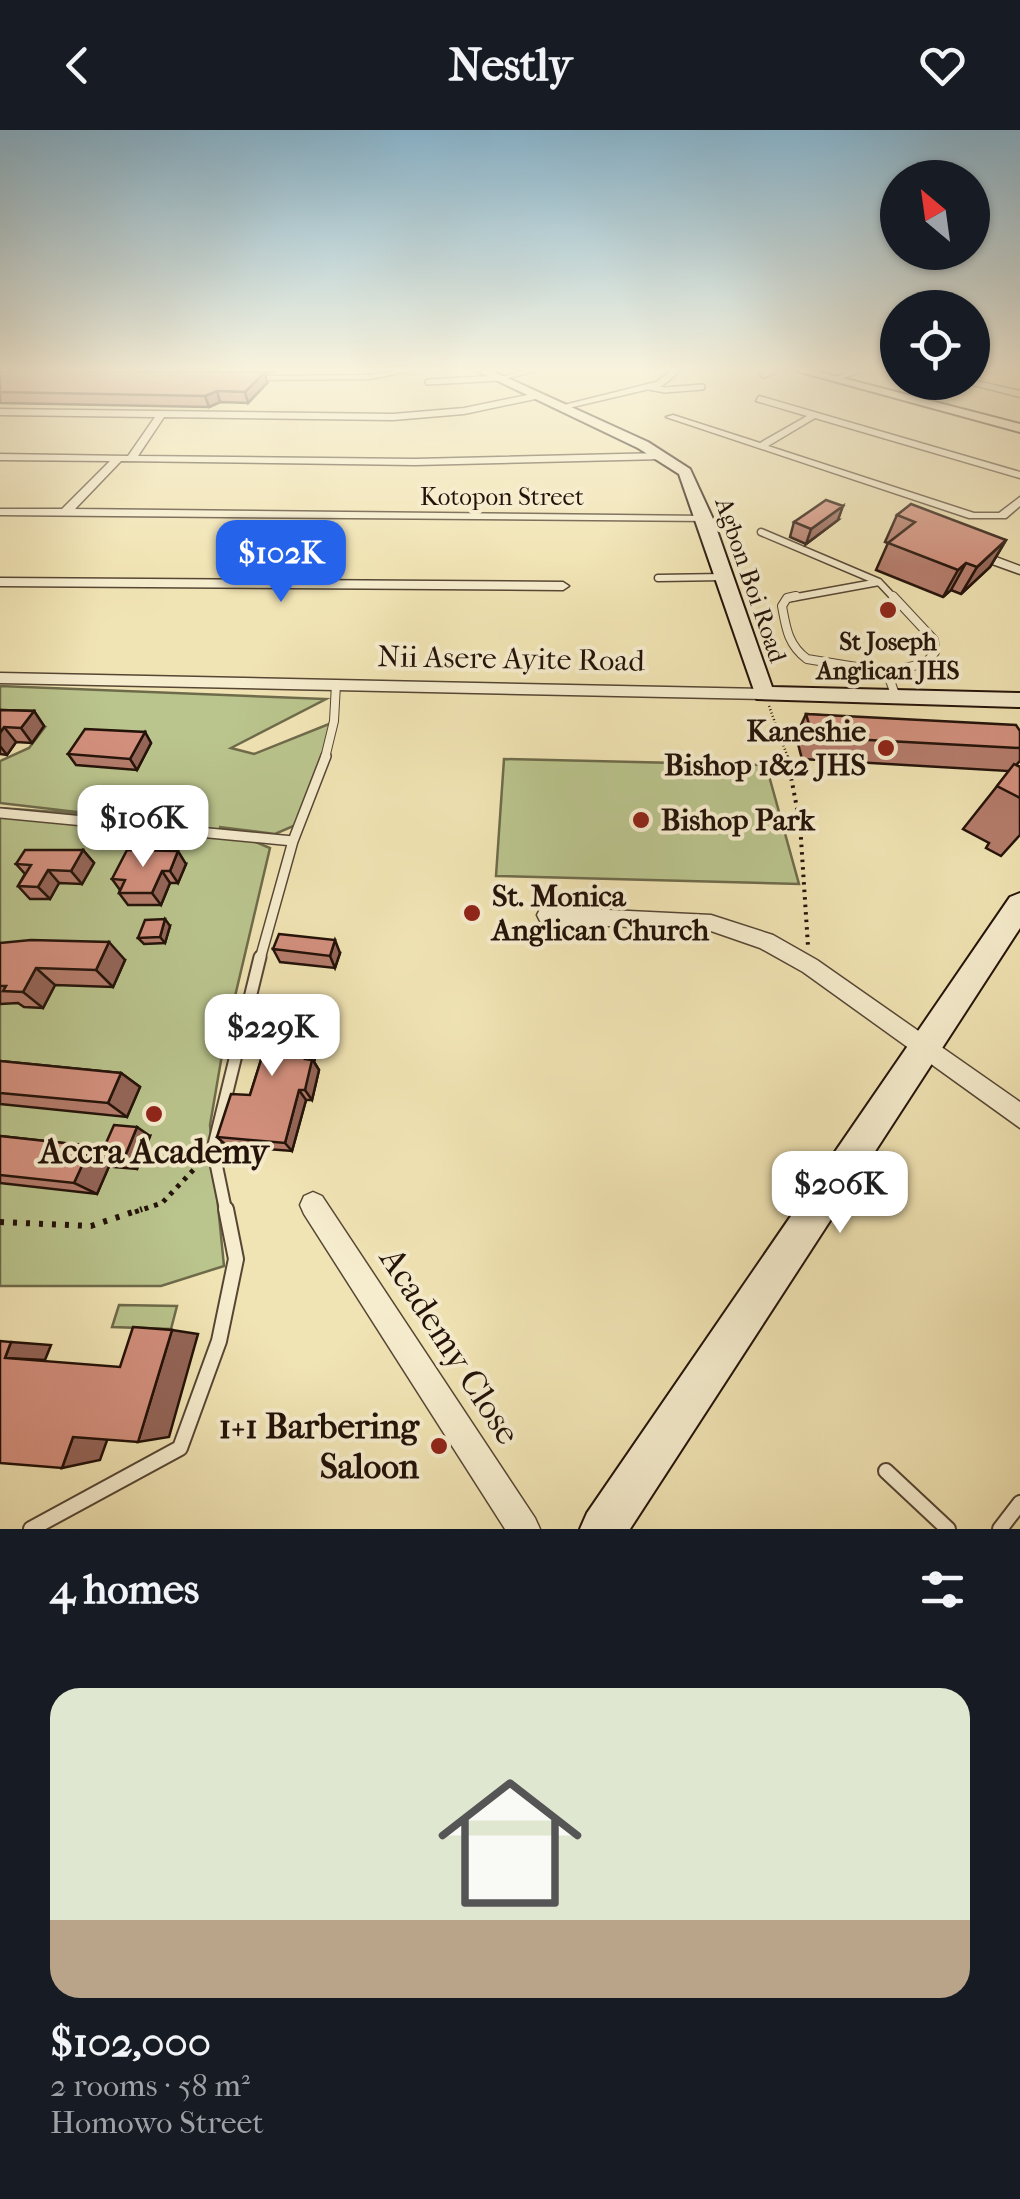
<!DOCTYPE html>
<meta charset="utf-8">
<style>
body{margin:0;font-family:"IM FELL French Canon",serif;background:#20242c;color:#f1f3f6;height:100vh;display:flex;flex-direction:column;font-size:38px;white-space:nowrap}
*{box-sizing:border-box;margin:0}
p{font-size:32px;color:#9ea1a6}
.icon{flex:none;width:55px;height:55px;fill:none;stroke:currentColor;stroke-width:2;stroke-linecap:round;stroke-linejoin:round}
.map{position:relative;height:1399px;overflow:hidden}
.side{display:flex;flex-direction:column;background:#171b24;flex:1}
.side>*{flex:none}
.needle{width:65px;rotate:331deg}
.controls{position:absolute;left:880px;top:30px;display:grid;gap:20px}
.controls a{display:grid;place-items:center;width:110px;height:110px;border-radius:50%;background:#171b24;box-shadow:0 2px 8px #0004;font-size:50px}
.price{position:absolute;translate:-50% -85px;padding:0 22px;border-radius:20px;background:#fff;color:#222;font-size:32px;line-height:65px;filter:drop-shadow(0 2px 5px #0008)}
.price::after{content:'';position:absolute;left:50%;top:60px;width:30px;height:22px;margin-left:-15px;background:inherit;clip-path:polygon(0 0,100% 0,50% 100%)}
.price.on{background:#2563eb;color:#fff}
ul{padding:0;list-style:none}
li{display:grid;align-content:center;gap:20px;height:530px;padding:0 50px}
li+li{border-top:2px solid #363941}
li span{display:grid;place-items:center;height:310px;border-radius:30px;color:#555}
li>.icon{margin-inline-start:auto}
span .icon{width:180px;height:180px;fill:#fffc;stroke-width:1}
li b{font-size:42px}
h2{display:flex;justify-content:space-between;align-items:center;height:120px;padding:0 50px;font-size:42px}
header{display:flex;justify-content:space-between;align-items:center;height:130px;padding:0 50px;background:#171b24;font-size:45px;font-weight:800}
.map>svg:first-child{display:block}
.green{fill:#bac48d;stroke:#6e6b4b;stroke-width:2.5}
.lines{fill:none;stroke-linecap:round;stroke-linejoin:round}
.lane-far5-casing{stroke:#564634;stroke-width:8}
.lane-far4-casing{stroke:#564634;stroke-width:9}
.lane-far3-casing{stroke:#564634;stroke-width:10}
.lane-far2-casing{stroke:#564634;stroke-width:12}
.lane-far1-casing{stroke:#564634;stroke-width:15}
.lane-casing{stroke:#564634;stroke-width:18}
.street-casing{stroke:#564634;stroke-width:3}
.secondary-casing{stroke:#231209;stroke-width:4}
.path-far3{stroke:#231209;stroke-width:2.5;stroke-dasharray:1 2.5;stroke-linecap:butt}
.path-far2{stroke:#231209;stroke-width:4;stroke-dasharray:2.5 5;stroke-linecap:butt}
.path-far1{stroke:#231209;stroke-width:5;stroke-dasharray:4 6;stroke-linecap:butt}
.path{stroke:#231209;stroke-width:6;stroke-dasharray:4 9;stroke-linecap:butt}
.lane-far5{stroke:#f6edce;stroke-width:5}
.lane-far4{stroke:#f6edce;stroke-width:6}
.lane-far3{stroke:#f6edce;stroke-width:8}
.lane-far2{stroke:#f6edce;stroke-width:9}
.lane-far1{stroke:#f6edce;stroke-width:11}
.lane{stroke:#f6edce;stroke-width:14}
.street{fill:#f6edce;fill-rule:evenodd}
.secondary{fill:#f6edce;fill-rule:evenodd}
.wall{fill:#b57c6c;stroke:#231209;stroke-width:2.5}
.shaded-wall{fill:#946558;stroke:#231209;stroke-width:2.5}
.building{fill:#d3907e;stroke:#231209;stroke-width:2.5}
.poi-dot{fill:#8f2418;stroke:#f6edce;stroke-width:4}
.labels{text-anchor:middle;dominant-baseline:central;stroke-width:8;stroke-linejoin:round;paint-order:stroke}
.far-street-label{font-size:25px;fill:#231209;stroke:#f6edce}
.far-poi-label{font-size:25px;font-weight:bold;fill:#231209;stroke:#f6edce}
.street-label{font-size:30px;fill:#231209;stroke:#f6edce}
.poi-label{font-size:30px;font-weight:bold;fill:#231209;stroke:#f6edce;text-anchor:start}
.near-poi-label{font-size:35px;font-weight:bold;fill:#231209;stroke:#f6edce}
.near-street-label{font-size:35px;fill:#231209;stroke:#f6edce}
</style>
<header><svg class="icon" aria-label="back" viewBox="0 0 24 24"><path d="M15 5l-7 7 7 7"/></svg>Nestly<svg class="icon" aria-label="heart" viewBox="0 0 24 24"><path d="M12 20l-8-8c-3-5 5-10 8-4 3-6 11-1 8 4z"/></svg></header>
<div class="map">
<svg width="1020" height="1399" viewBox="0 0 1020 1399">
<rect width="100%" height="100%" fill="#f1e4b4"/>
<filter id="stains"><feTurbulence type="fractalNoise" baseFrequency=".002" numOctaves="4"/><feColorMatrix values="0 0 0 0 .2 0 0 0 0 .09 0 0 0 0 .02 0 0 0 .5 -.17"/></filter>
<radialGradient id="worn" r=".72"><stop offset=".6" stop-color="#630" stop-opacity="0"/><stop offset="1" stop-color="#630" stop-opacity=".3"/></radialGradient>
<path class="green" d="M 0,556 L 326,569 L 231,618 L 254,624 L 334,592 L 298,694 L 275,704 L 219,697 L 270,718 L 224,913 L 210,995 L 224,1136 L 161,1156 L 0,1156 L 0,678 L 111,686 L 0,673 L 0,631 L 29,618 L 45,597 L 0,594 Z
M 504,629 L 766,635 L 799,754 L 496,746 Z
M 119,1175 L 177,1176 L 171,1199 L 112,1197 Z"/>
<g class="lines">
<g class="lane-far5-casing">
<path id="lane-far5" d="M 763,245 L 774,241
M 428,252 L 500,248
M 649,257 L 665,260 L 702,257"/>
</g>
<g class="lane-far4-casing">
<path id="lane-far4" d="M 761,402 L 879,452 L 895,469
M 658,448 L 724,447
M 786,469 L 879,452"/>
</g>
<g class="lane-far3-casing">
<path id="lane-far3" d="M 796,466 L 787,468 L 782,476 C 786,498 788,515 807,529 L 887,542
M 893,466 L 934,510 L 935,522 L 926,533 L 887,542 L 896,567
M 325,628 L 334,591 L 336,554"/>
</g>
<g class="lane-far2-casing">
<path id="lane-far2" d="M 0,683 L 293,711 L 326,626
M 260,829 L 293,711"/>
</g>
<g class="lane-far1-casing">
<path id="lane-far1" d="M 226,1082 L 213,1019 L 260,827"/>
</g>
<g class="lane-casing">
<path id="lane" d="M 886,1341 L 948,1399
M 31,1399 L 180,1318 L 219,1211 L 236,1129 L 226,1079
M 1000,1399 L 1020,1373"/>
</g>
<g class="street-casing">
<path id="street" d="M 394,241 L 411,241 L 370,249 L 245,250 L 241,248 L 245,246 L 370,245 Z
M 524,241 L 538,241 L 500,250 L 496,248 Z
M 671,241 L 680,241 L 662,256 L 560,280 L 556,277 L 656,252 Z
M 853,241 L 864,241 L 833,251 L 829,249 Z
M 972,250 L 1020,261 L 1020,267 L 969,254 Z
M 537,263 L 540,268 L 464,284 L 393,290 L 164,287 L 138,326 L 415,329 L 663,323 L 668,326 L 663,329 L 415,335 L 121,331 L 75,379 L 705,386 L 711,389 L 709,391 L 0,385 L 0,379 L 62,379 L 110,331 L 0,330 L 0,324 L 128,326 L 155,287 L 0,285 L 0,279 L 393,284 L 464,278 Z
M 759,266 L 1020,342 L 1020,348 L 815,288 L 768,316 L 974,383 L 999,383 L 1020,367 L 1020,376 L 1006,388 L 969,388 L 666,287 L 673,285 L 760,313 L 807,286 L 756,271 Z
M 985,423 L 1020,436 L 1020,444 L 981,430 L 981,424 Z
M 0,448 L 563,452 L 569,456 L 563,460 L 0,456 Z
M 0,543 L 764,559 L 771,564 L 764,569 L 0,553 Z
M 547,777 L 711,785 L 773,805 L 817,830 L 1020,972 L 1020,998 L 803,842 L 760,818 L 711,801 L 547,793 L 540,791 L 537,785 L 540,779 Z
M 313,1062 L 322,1066 L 535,1388 L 540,1399 L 505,1399 L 304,1084 L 300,1075 L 304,1066 Z"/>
</g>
<g class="secondary-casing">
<path id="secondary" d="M 477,241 L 492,241 L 648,312 L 690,339 L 713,389 L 772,557 L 1020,563 L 1020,577 L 757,569 L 679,344 L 638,318 Z
M 797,241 L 815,241 L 1020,294 L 1020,302 Z
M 1020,763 L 1020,798 L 630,1399 L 580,1399 L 587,1383 L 1010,767 Z"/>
</g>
<path class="path-far3" d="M 769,576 L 788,628"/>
<path class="path-far2" d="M 787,626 L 800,694 L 808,816"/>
<path class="path-far1" d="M 135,1082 L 162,1073 L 200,1033"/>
<path class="path" d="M 0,1092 L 91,1096 L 142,1079"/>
<use href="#lane-far5" class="lane-far5"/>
<use href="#lane-far4" class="lane-far4"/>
<use href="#lane-far3" class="lane-far3"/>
<use href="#lane-far2" class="lane-far2"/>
<use href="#lane-far1" class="lane-far1"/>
<use href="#lane" class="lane"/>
<use href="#street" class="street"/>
<use href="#secondary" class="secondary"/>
</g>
<path class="wall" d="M 0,241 L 267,253 L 248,273 L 220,272 L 209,277 L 0,273 Z
M 198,241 L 273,241 L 273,242 Z
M 897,385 L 1006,410 L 990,437 L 961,464 L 951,460 L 943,467 L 876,440 L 888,413 L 885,412 Z
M 838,390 L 806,414 L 790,407 L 794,392 Z
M 0,580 L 34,581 L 44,596 L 32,613 L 16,612 L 7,625 L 0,624 Z
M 806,584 L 1020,601 L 1020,631 L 1016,635 L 1020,637 L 1020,705 L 1001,726 L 986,718 L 989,713 L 963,699 L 1009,641 L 802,629 L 796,606 Z
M 145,602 L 151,613 L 137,640 L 76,635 L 68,624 Z
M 83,720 L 94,733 L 82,754 L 59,753 L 50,769 L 30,769 L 18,756 L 25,744 L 16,734 Z
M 186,734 L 178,753 L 170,753 L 161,775 L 128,775 L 119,763 L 120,760 L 112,749 Z
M 170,796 L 165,813 L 144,814 L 138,808 Z
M 0,813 L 125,830 L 113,857 L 55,855 L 43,878 L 24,877 L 18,873 L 0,874 Z
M 273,819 L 340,823 L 335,838 L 280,832 Z
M 323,897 L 314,932 L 319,940 L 312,970 L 306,970 L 292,1021 L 227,1016 L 217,1007 L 250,965 L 262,927 L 255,926 L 246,915 Z
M 0,931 L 121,943 L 140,957 L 127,987 L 0,974 Z
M 0,1006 L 91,1016 L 102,1022 L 150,1006 L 137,1039 L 114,1037 L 110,1034 L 97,1064 L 0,1053 Z"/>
<path class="shaded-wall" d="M 265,242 L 267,253 L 248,273 L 245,262 Z
M 217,261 L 220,272 L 209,277 L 205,266 Z
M 843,376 L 838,390 L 806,414 L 811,399 Z
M 1006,410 L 990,437 L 961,464 L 977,437 Z
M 966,433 L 951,460 L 943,467 L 958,440 Z
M 34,581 L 44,596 L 32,613 L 21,598 Z
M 4,597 L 16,612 L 7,625 L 0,616 L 0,603 Z
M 145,602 L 151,613 L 137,640 L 130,629 Z
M 83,720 L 94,733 L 82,754 L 71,741 Z
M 178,721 L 186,734 L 178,753 L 170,741 Z
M 48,740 L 59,753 L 50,769 L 38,757 Z
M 162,741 L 170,753 L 161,775 L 152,763 Z
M 165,789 L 170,796 L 165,813 L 160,807 Z
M 335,810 L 340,823 L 335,838 L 330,826 Z
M 109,812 L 125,830 L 113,857 L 96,840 Z
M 36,838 L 55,855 L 43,878 L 23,862 Z
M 317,885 L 323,897 L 314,932 L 319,940 L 312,970 L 305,960 L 305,929 Z
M 121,943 L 140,957 L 127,987 L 108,973 Z
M 299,960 L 306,970 L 292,1021 L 285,1013 Z
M 137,997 L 150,1006 L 137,1039 L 123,1031 Z
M 91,1016 L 112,1028 L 99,1029 L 110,1034 L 97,1064 L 74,1053 Z
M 172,1200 L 198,1204 L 169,1307 L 138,1312 Z
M 11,1212 L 51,1215 L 45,1230 L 5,1228 Z
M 110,1302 L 100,1330 L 62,1338 L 73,1307 Z"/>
<path class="building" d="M 0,241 L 106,241 L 265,242 L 245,262 L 217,261 L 205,266 L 0,262 Z
M 826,370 L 843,376 L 811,399 L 794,392 Z
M 911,374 L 1006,410 L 977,437 L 966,433 L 958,440 L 888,413 L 915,392 L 897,385 Z
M 0,580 L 34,581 L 21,598 L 4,597 L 0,603 Z
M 806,584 L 1016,595 L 1020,601 L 1020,618 L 813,607 Z
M 85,599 L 145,602 L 130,629 L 68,624 Z
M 1014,634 L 1020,637 L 1020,668 L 997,656 Z
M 25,720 L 83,720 L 71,741 L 48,740 L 38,757 L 18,756 L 31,735 L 16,734 Z
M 127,720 L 178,721 L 170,741 L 162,741 L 152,763 L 119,763 L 125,750 L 112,749 Z
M 165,789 L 160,807 L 138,808 L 145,790 Z
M 279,804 L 335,810 L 330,826 L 273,819 Z
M 31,810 L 109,812 L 96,840 L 36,838 L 23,862 L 3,861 L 6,856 L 0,856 L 0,813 Z
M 258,881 L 317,885 L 305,929 L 312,930 L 305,960 L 299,960 L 285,1013 L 217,1007 L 231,964 L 250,965 L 265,917 L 246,915 Z
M 0,931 L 121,943 L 108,973 L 0,963 Z
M 114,995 L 137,997 L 123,1031 L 99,1029 Z
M 0,1006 L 91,1016 L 74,1053 L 0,1045 Z
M 133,1197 L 172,1200 L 138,1312 L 73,1307 L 62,1338 L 0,1333 L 0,1211 L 11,1212 L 5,1228 L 120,1237 Z"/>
<linearGradient id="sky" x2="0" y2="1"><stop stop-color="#89b8d3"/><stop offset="0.55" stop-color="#f9f3dd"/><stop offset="1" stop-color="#f9f3dd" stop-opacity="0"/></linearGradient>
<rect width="1020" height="436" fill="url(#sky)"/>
<g class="poi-dot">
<circle cx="888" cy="480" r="10"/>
<circle cx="886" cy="618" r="10"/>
<circle cx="641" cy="690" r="10"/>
<circle cx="472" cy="783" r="10"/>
<circle cx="154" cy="984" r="10"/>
<circle cx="439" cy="1316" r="10"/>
</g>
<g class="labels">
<g class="far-street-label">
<text x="502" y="366">Kotopon Street</text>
<text transform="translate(751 450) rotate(71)">Agbon Boi Road</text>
</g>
<g class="far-poi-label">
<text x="888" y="511">St Joseph<tspan x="888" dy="29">Anglican JHS</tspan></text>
</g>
<g class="street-label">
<text transform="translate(511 529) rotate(1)">Nii Asere Ayite Road</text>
</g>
<g class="poi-label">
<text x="866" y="601" text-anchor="end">Kaneshie<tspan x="866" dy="34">Bishop 1&amp;2 JHS</tspan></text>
<text x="661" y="690">Bishop Park</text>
<text x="492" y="766">St. Monica<tspan x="492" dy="34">Anglican Church</tspan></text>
</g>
<g class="near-poi-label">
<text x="154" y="1021">Accra Academy</text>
<text x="419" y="1296" text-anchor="end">1+1 Barbering<tspan x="419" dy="40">Saloon</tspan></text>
</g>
<g class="near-street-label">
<text transform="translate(450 1216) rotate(57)">Academy Close</text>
</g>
</g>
<rect width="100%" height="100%" filter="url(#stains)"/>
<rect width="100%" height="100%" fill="url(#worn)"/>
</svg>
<div class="controls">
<a><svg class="needle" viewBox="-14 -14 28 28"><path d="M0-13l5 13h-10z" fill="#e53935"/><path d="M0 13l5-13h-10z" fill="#9ea1a6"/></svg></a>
<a><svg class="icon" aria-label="locate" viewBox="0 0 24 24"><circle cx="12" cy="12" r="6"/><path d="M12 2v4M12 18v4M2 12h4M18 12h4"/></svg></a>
</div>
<b class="price on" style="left:281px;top:475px">$102K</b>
<b class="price" style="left:143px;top:740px">$106K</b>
<b class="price" style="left:272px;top:949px">$229K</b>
<b class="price" style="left:840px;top:1106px">$206K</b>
</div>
<section class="side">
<h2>4 homes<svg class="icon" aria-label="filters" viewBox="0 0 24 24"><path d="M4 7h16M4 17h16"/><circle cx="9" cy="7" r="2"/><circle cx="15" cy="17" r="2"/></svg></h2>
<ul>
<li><span style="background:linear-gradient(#dfe7d0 75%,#b9a48a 0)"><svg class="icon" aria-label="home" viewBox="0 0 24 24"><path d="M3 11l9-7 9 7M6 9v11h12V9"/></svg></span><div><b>$102,000</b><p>2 rooms · 58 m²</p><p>Homowo Street</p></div></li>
</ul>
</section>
